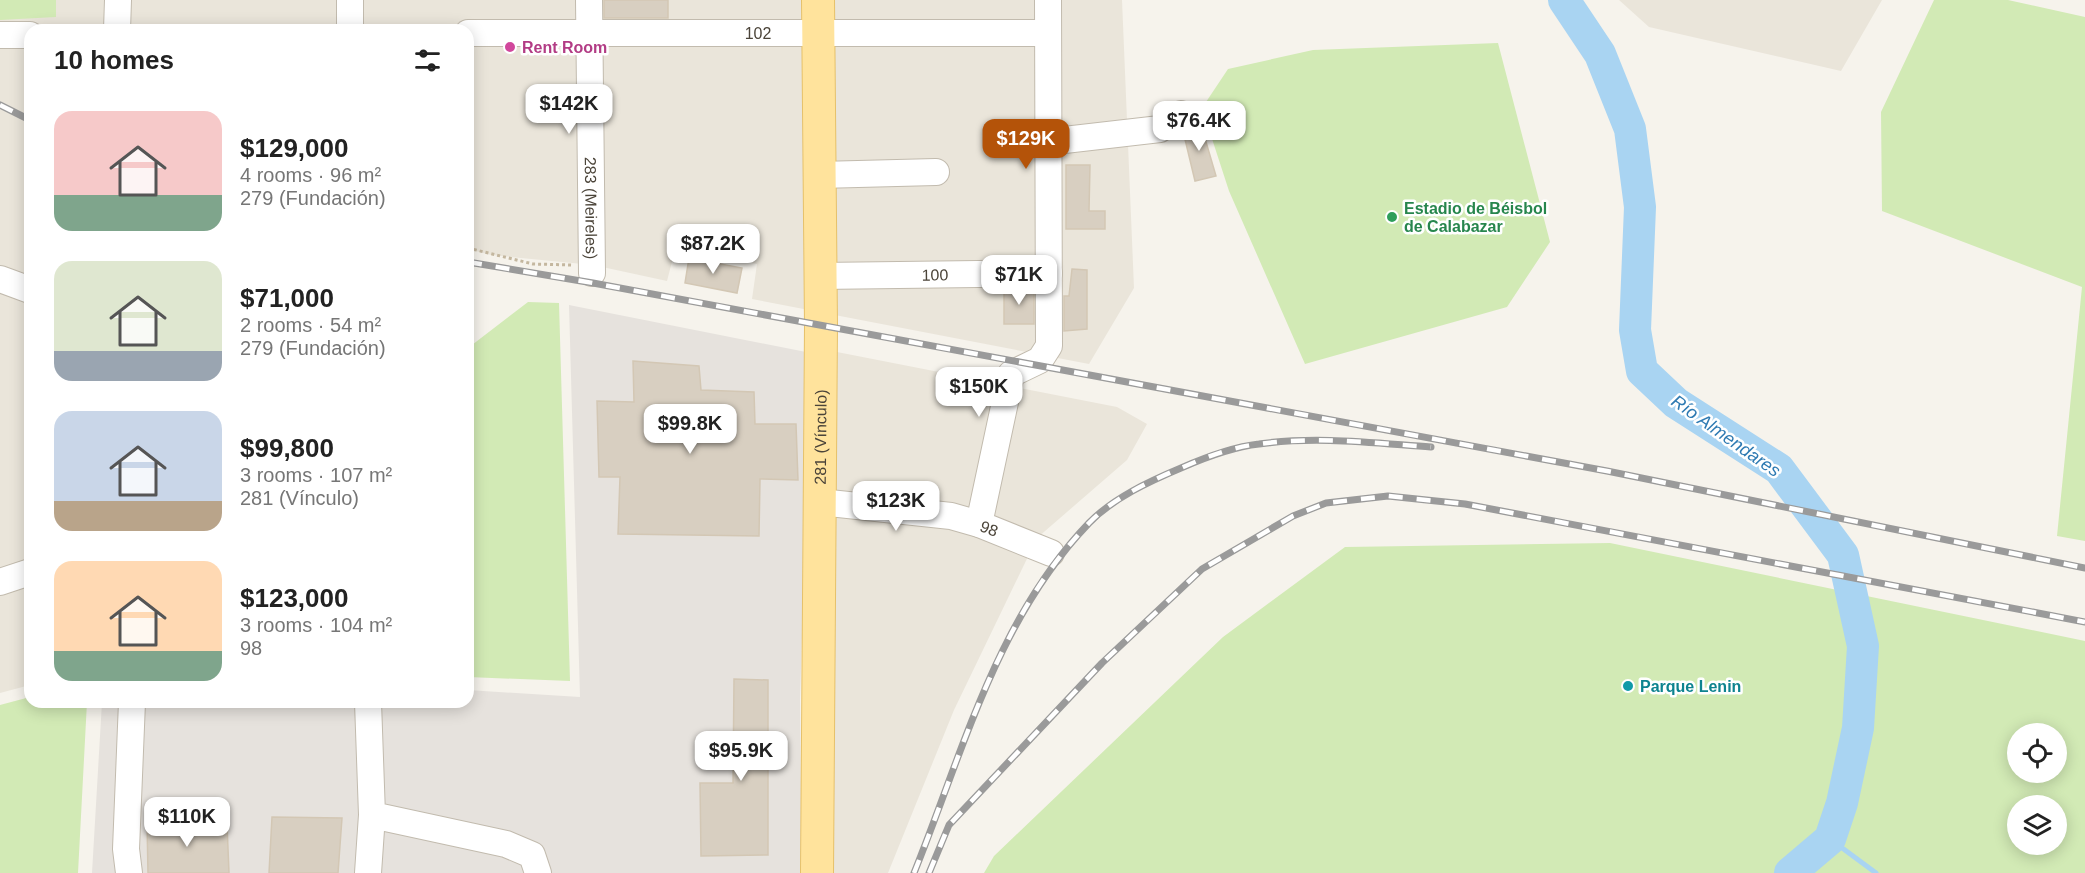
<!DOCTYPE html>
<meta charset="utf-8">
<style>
body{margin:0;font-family:Arial,sans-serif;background:#f2f2f2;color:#222;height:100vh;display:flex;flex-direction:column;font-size:22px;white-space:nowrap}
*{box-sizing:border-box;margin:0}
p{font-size:20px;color:#767676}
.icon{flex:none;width:33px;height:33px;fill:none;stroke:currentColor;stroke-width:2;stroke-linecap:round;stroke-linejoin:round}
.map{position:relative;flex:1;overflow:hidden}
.side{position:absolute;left:24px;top:24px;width:450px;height:684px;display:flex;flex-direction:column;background:#fff;border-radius:18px;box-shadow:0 3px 15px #0003}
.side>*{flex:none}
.fabs{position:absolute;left:2007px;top:723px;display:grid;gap:12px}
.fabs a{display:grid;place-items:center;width:60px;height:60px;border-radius:50%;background:#fff;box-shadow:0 3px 15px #0003;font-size:30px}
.price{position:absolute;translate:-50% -51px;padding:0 14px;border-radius:12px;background:#fff;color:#222;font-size:20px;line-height:39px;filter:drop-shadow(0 2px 3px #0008)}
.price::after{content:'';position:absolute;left:50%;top:36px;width:18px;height:14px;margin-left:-9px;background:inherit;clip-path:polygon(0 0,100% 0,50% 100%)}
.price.current{background:#b45309;color:#fff}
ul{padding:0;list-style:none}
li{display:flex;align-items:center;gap:18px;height:150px;padding:0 30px}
li span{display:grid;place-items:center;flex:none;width:168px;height:120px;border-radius:18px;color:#555}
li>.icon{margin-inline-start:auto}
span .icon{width:72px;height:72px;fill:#fffc;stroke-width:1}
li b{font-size:26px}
h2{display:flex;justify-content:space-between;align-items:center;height:72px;padding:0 30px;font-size:26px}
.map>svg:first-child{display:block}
.residential{fill:#eae5da}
.industrial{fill:#e6e2dd}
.green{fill:#d2eab5;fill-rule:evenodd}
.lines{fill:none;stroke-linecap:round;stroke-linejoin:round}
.stream{stroke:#a9d4f2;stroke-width:5}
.river{stroke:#a9d4f2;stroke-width:32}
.building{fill:#d8cfc1;stroke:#d3c7b4;stroke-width:1.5}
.minor-casing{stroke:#c2bbae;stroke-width:28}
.major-casing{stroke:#e6c16a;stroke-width:34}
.path{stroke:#c4b79f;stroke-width:3;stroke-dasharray:3 3;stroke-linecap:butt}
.minor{stroke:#fff;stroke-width:26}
.major{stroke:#ffe39c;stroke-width:32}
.rail-casing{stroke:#9a9a9a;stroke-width:7}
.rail{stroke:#fff;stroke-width:4.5;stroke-dasharray:14;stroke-linecap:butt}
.hotel-dot{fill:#d1479c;stroke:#fff;stroke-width:2}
.leisure-dot{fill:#2e9e5b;stroke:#fff;stroke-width:2}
.culture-dot{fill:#0f9aa8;stroke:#fff;stroke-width:2}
.labels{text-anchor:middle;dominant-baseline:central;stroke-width:5;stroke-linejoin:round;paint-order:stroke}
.street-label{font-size:16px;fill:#4b4439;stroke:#fff}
.hotel-label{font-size:16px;font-weight:bold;fill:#b23c85;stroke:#fff;text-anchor:start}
.leisure-label{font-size:16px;font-weight:bold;fill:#27864d;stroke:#fff;text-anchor:start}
.culture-label{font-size:16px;font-weight:bold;fill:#0d838f;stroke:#fff;text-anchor:start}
.water-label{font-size:18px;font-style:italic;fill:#2e7ab2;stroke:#fff}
</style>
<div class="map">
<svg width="2085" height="873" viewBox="0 0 2085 873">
<rect width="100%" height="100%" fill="#f6f3ec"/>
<path class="residential" d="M 0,0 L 1122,0 L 1134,288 L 1089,364 L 752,299 L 757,264 L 675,250 L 667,281 L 593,265 L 491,255 L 468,249 L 468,30 L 30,30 L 30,685 L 0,693 Z
M 1619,0 L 1882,0 L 1841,71 L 1649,27 Z
M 837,352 L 1117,407 L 1147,424 L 1127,460 L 1037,538 L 954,710 L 888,873 L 829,873 Z"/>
<path class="industrial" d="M 569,305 L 811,353 L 800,700 L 802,873 L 92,873 L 102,702 L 468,702 L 468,690 L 580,697 Z"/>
<path class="green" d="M 0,0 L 56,0 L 56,17 L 0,20 Z
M 1934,0 L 2008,0 L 2085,17 L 2085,541 L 2057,536 L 2082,287 L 1882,211 L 1881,112 Z
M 1498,43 L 1550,242 L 1507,307 L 1305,364 L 1229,191 L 1202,108 L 1228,69 L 1313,50 Z
M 528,302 L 559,303 L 570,681 L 468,677 L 468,348 Z
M 1610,543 L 2085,641 L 2085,873 L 984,873 L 994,856 L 1223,637 L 1345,547 ZM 2018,734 L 2056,734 L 2056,772 L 2018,772 ZM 2018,806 L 2056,806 L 2056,844 L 2018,844 Z
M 30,697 L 30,702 L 87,702 L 78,873 L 0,873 L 0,705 Z"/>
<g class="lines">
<path class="stream" d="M 1830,839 L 1876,873"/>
<path class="river" d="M 1564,0 L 1600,54 L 1630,129 L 1640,207 L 1635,330 L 1642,371 L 1676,403 L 1779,469 L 1843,555 L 1863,646 L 1858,728 L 1842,803 L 1830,839 L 1790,873"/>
</g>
<path class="building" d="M 604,0 L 668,0 L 668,18 L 604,18 Z
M 1199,118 L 1216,176 L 1195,181 L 1183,131 Z
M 1066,165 L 1090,165 L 1089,211 L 1105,211 L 1105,229 L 1066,229 Z
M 689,258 L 742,268 L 737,293 L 685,283 Z
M 1072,269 L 1087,270 L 1087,329 L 1064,331 L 1064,296 L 1069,296 Z
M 1034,288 L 1034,324 L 1004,324 L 1004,289 Z
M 633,361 L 699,366 L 701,390 L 754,392 L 755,424 L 796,424 L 798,480 L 760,479 L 759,536 L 618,534 L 620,477 L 599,477 L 597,401 L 634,402 Z
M 734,679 L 768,680 L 768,855 L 701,856 L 700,783 L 733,783 Z
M 272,817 L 342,818 L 338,873 L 269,873 Z
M 147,822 L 227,824 L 229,873 L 148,873 Z"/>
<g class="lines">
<g class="minor-casing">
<g id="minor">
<path id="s1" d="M 589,0 L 592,273"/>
<path d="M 117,30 L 118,0"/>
<path d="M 350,30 L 350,0"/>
<path id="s2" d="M 468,33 L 1048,33"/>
<path d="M 0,35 L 30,35"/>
<path d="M 1047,142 L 1160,129 L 1181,114"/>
<path d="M 819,175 L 936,172"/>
<path id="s3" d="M 819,276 L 1049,273"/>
<path d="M 0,279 L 30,290"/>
<path id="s4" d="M 820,502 L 951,516 L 979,524 L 1051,553"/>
<path d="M 979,524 L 1011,374 L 1040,360 L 1049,346 L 1048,0"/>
<path d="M 0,582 L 30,572"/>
<path d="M 368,702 L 372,815 L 506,844 L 532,855 L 538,873"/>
<path d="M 129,873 L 126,849 L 132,702"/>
<path d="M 368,873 L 372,815"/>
</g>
</g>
<g class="major-casing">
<g id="major">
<path id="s5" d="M 817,873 L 821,326 L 818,0"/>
</g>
</g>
<path class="path" d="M 468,248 L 533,264 L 572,265"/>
<use href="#minor" class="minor"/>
<use href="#major" class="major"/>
<g class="rail-casing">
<path id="rail" d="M 0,105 L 30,120
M 468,262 L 593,283 L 1607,471 L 2085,568
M 914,873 C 963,752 996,620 1089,523 C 1113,498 1150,481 1181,468 C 1206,457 1232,447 1259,444 C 1316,436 1373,443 1431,447
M 929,873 L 949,825 L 1102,663 L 1202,569 L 1293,516 L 1326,503 L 1388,496 L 1465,504 L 2085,622"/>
</g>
<use href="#rail" class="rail"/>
</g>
<circle class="hotel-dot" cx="510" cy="47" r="6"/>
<circle class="leisure-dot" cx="1392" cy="217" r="6"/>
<circle class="culture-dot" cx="1628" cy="686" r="6"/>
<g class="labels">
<g class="street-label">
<text stroke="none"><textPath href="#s2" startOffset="290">102</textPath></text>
<text stroke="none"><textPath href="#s1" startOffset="208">283 (Meireles)</textPath></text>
<text stroke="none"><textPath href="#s3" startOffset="116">100</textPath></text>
<text stroke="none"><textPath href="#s5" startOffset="436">281 (Vínculo)</textPath></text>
<text stroke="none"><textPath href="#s4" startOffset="172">98</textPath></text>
</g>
<g class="hotel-label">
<text x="522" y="47">Rent Room</text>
</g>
<g class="leisure-label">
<text x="1404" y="208">Estadio de Béisbol<tspan x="1404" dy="18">de Calabazar</tspan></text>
</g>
<g class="culture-label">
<text x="1640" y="686">Parque Lenin</text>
</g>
<g class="water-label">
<text transform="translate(1726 436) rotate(35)">Río Almendares</text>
</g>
</g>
</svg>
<div class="fabs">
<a><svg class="icon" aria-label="locate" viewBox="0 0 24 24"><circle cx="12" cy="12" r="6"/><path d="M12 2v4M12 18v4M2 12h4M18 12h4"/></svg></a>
<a><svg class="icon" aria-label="layers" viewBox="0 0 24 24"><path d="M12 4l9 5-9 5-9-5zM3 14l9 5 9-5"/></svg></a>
</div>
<b class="price" style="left:569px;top:135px">$142K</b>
<b class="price" style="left:1199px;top:152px">$76.4K</b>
<b class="price current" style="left:1026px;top:170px">$129K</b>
<b class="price" style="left:713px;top:275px">$87.2K</b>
<b class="price" style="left:1019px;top:306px">$71K</b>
<b class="price" style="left:979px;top:418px">$150K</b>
<b class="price" style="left:690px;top:455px">$99.8K</b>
<b class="price" style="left:896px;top:532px">$123K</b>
<b class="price" style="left:741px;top:782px">$95.9K</b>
<b class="price" style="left:187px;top:848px">$110K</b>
<section class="side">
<h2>10 homes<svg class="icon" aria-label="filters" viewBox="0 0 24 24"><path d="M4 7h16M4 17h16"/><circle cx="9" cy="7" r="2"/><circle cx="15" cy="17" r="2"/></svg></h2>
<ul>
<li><span style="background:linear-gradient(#f6c9c9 70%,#7fa58c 0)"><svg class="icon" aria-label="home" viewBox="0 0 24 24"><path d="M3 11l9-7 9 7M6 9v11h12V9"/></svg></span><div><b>$129,000</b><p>4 rooms · 96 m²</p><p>279 (Fundación)</p></div></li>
<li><span style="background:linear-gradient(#dfe7d0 75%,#9aa5b1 0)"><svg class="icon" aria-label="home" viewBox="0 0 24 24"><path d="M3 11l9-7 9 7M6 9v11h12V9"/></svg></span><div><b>$71,000</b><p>2 rooms · 54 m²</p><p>279 (Fundación)</p></div></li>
<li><span style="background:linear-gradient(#c9d6e8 75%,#b9a48a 0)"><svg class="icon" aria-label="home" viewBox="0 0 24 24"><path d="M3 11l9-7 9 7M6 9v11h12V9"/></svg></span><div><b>$99,800</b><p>3 rooms · 107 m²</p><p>281 (Vínculo)</p></div></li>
<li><span style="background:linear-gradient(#ffd9b3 75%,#7fa58c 0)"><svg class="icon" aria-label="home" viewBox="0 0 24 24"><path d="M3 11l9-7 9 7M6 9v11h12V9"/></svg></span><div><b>$123,000</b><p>3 rooms · 104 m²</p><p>98</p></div></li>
</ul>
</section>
</div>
